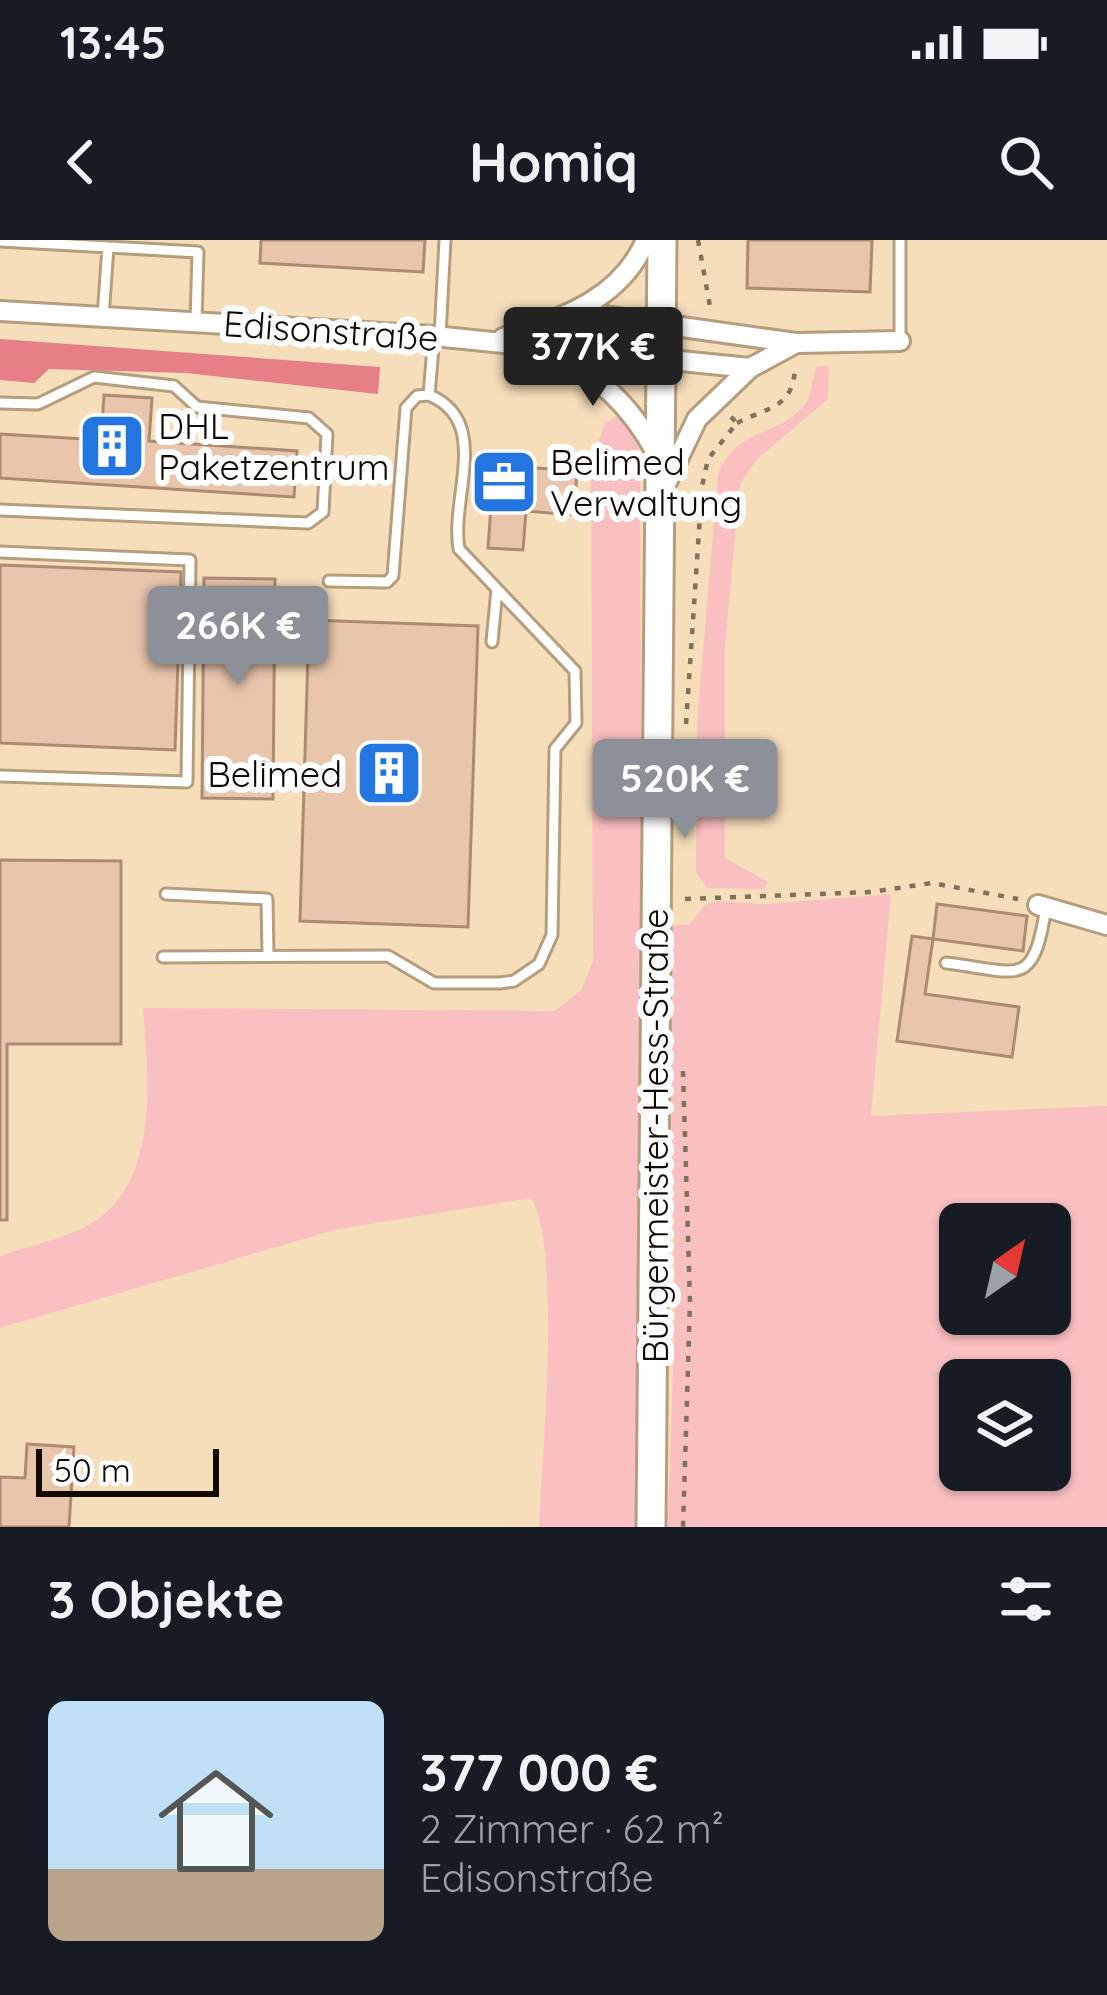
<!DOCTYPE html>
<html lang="de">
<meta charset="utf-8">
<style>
body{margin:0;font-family:Quicksand,sans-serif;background:#242831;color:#f1f3f6;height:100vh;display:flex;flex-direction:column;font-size:45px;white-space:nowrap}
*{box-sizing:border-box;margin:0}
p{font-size:39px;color:#9ea1a6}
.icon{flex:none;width:66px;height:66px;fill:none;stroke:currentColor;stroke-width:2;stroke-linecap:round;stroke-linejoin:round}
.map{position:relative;height:1287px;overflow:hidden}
.side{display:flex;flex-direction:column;background:#171b24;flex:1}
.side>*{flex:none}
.needle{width:78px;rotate:34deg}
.fabs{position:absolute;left:939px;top:963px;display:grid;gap:24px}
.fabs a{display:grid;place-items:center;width:132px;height:132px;border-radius:18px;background:#171b24;box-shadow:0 3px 9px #0004;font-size:60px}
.scale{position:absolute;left:36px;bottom:30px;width:183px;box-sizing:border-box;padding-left:12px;border:6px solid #120a01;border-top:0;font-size:33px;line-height:42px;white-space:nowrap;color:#120a01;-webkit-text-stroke:9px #fff;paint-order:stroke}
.price{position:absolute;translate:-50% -102px;padding:0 27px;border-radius:12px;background:#8c9099;color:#fff;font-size:39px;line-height:78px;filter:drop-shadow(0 3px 6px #0008)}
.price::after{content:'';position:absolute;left:50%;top:72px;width:36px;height:27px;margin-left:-18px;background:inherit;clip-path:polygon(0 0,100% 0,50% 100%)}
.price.on{background:#222;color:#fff}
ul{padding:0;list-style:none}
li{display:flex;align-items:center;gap:36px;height:300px;padding:0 48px}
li+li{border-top:3px solid #363941}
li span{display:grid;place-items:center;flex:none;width:336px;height:240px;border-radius:18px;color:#555}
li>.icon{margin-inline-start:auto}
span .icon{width:144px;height:144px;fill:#fffc;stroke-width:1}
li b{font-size:51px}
h2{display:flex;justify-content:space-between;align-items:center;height:144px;padding:0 48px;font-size:51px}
.status{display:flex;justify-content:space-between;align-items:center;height:84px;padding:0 60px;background:#171b24;direction:ltr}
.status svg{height:33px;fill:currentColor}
header{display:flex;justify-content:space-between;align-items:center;height:156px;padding:0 48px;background:#171b24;font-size:54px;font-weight:800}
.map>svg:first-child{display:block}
.green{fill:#fabfc1;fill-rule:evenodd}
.forest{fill:#e68086}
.building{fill:#e9c5ac;stroke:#ad8b73;stroke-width:3}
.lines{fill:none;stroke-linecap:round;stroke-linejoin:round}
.lane-casing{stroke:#b59e7d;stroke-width:15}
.street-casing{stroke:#b59e7d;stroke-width:24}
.secondary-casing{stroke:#b59e7d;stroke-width:33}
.path{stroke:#80715b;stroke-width:4.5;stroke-dasharray:6 9;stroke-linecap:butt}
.lane{stroke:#fff;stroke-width:9}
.street{stroke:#fff;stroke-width:18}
.secondary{stroke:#fff;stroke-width:27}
.labels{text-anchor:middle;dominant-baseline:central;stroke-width:12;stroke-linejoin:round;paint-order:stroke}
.street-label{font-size:36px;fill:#120a01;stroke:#fff}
.poi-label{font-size:36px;fill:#120a01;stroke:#fff;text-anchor:start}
</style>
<div class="status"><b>13:45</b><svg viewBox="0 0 49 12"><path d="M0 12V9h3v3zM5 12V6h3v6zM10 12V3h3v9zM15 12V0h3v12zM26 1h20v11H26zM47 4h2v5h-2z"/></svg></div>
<header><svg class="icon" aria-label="back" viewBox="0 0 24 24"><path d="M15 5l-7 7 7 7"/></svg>Homiq<svg class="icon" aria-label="search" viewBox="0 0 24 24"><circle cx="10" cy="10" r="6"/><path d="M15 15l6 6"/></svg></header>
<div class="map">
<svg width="1107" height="1287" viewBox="0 0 1107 1287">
<rect width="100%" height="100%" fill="#f6debb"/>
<path class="green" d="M 817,126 L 829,126 L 828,159 L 757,219 L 740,244 L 725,405 L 725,618 L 768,642 L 764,649 L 707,648 L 696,632 L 697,484 L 718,234 C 739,187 769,199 800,170 C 813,158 811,141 817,126 Z
M 622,174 L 635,194 L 640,216 L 643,1007 L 637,1287 L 539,1287 C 542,1221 562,1005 531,958 L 338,989 L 0,1088 L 0,1016 C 28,1006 63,999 89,985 C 161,945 148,836 143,768 L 555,771 L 581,750 L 593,721 L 591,220 L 606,182 Z
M 891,654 L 871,876 L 1107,866 L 1107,1287 L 668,1287 L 675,1062 L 667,685 L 689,685 L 705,665 L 718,661 L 766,664 ZM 960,984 L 1050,984 L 1050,1074 L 960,1074 ZM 960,1140 L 1050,1140 L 1050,1230 L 960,1230 Z"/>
<path class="forest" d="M 0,99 L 380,127 L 378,154 L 186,133 L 49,129 L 34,143 L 0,140 Z"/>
<path class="building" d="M 261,0 L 425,0 L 423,32 L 260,23 Z
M 748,0 L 872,0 L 870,52 L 747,48 Z
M 104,155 L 152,158 L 149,201 L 297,211 L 294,257 L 0,238 L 0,194 L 101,200 Z
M 494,225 L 577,231 L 574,275 L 526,271 L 523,310 L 488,308 Z
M 0,325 L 181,332 L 175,510 L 0,503 Z
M 204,338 L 275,339 L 273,559 L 202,558 Z
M 309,380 L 478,386 L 468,687 L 300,681 Z
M 0,620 L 121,621 L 121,804 L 7,804 L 7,980 L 0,980 Z
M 937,664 L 1027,676 L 1023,711 L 933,699 Z
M 912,696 L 933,699 L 925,754 L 1019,767 L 1012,817 L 897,801 Z
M 27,1204 L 74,1207 L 69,1287 L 0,1287 L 0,1237 L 25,1238 Z"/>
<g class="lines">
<g class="lane-casing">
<path id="lane" d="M 0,1 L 198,12 L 196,81
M 103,77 L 108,7
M 440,96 L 445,0
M 900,101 L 900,0
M 0,163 L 38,164 L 94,137 L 174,146 L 197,167 L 309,178 L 327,194 L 323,272 L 308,283 L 0,270
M 0,312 L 190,320 L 187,542 L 0,536
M 329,341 L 387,342 L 393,336 L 406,168 L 417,156 L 429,155 L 434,96
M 492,402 L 497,349
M 166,654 L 267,659 L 268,716
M 163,717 L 388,716 L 434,743 L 500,743 L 514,741 L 539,724 L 552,695 L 555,509 L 576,483 L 575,431 L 459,309 C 450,257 492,181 429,155
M 946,723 C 1020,732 1033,750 1046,667"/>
</g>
<g class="street-casing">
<path id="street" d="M 0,71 L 434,96 L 750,128 L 796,103
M 575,72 L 796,103 L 900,101
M 503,98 C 561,78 620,61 646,0
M 550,111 C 600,138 629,163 657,214
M 665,246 L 697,179 L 750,128
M 1038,665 L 1107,685"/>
</g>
<g class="secondary-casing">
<path id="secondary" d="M 651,1287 L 662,0"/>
</g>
<path class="path" d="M 698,0 L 711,72
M 737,183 C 767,167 793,169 795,128
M 686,484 L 702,246 L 708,219 L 737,183 L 728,174
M 685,659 L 871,652 L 932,643 L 1018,659
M 683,831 L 690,1062 L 683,1287"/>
<use href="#lane" class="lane"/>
<use href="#street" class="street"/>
<use href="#secondary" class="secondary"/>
</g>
<defs>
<g id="building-square" transform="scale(3.45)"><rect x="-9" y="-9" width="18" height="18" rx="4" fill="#2375e0" stroke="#fff"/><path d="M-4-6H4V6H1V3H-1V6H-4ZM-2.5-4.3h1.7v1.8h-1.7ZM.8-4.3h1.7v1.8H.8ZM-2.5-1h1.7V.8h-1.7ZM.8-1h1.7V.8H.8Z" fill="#fff"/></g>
<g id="office-square" transform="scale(3.45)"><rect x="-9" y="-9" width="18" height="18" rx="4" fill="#2375e0" stroke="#fff"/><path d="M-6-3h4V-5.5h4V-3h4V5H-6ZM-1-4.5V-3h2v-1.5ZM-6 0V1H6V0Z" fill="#fff"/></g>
</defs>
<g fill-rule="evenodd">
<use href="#building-square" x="112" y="206"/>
<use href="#office-square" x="504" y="242"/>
<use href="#building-square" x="389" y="533"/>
</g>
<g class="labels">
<g class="street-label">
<text transform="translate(331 90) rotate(4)">Edisonstraße</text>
<text transform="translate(654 896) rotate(-90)">Bürgermeister-Hess-Straße</text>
</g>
<g class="poi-label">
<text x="158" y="185">DHL<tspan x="158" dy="41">Paketzentrum</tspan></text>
<text x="550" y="221">Belimed<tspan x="550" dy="41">Verwaltung</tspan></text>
<text x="342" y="533" text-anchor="end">Belimed</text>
</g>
</g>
</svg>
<div class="fabs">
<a><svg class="needle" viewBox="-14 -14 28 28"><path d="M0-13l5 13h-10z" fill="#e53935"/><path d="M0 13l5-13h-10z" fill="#9ea1a6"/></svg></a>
<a><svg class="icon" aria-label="layers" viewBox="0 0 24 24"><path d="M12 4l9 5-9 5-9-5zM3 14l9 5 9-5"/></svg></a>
</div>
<div class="scale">50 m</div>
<b class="price on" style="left:593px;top:169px">377K €</b>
<b class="price" style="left:238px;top:448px">266K €</b>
<b class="price" style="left:685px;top:601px">520K €</b>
</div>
<section class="side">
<h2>3 Objekte<svg class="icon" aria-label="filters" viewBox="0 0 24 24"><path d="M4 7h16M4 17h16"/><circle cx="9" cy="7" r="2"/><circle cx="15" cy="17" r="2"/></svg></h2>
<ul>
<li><span style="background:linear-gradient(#bfe0f5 70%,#b9a48a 0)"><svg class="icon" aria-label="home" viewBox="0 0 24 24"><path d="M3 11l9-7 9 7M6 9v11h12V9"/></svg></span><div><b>377 000 €</b><p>2 Zimmer · 62 m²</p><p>Edisonstraße</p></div></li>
</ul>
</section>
